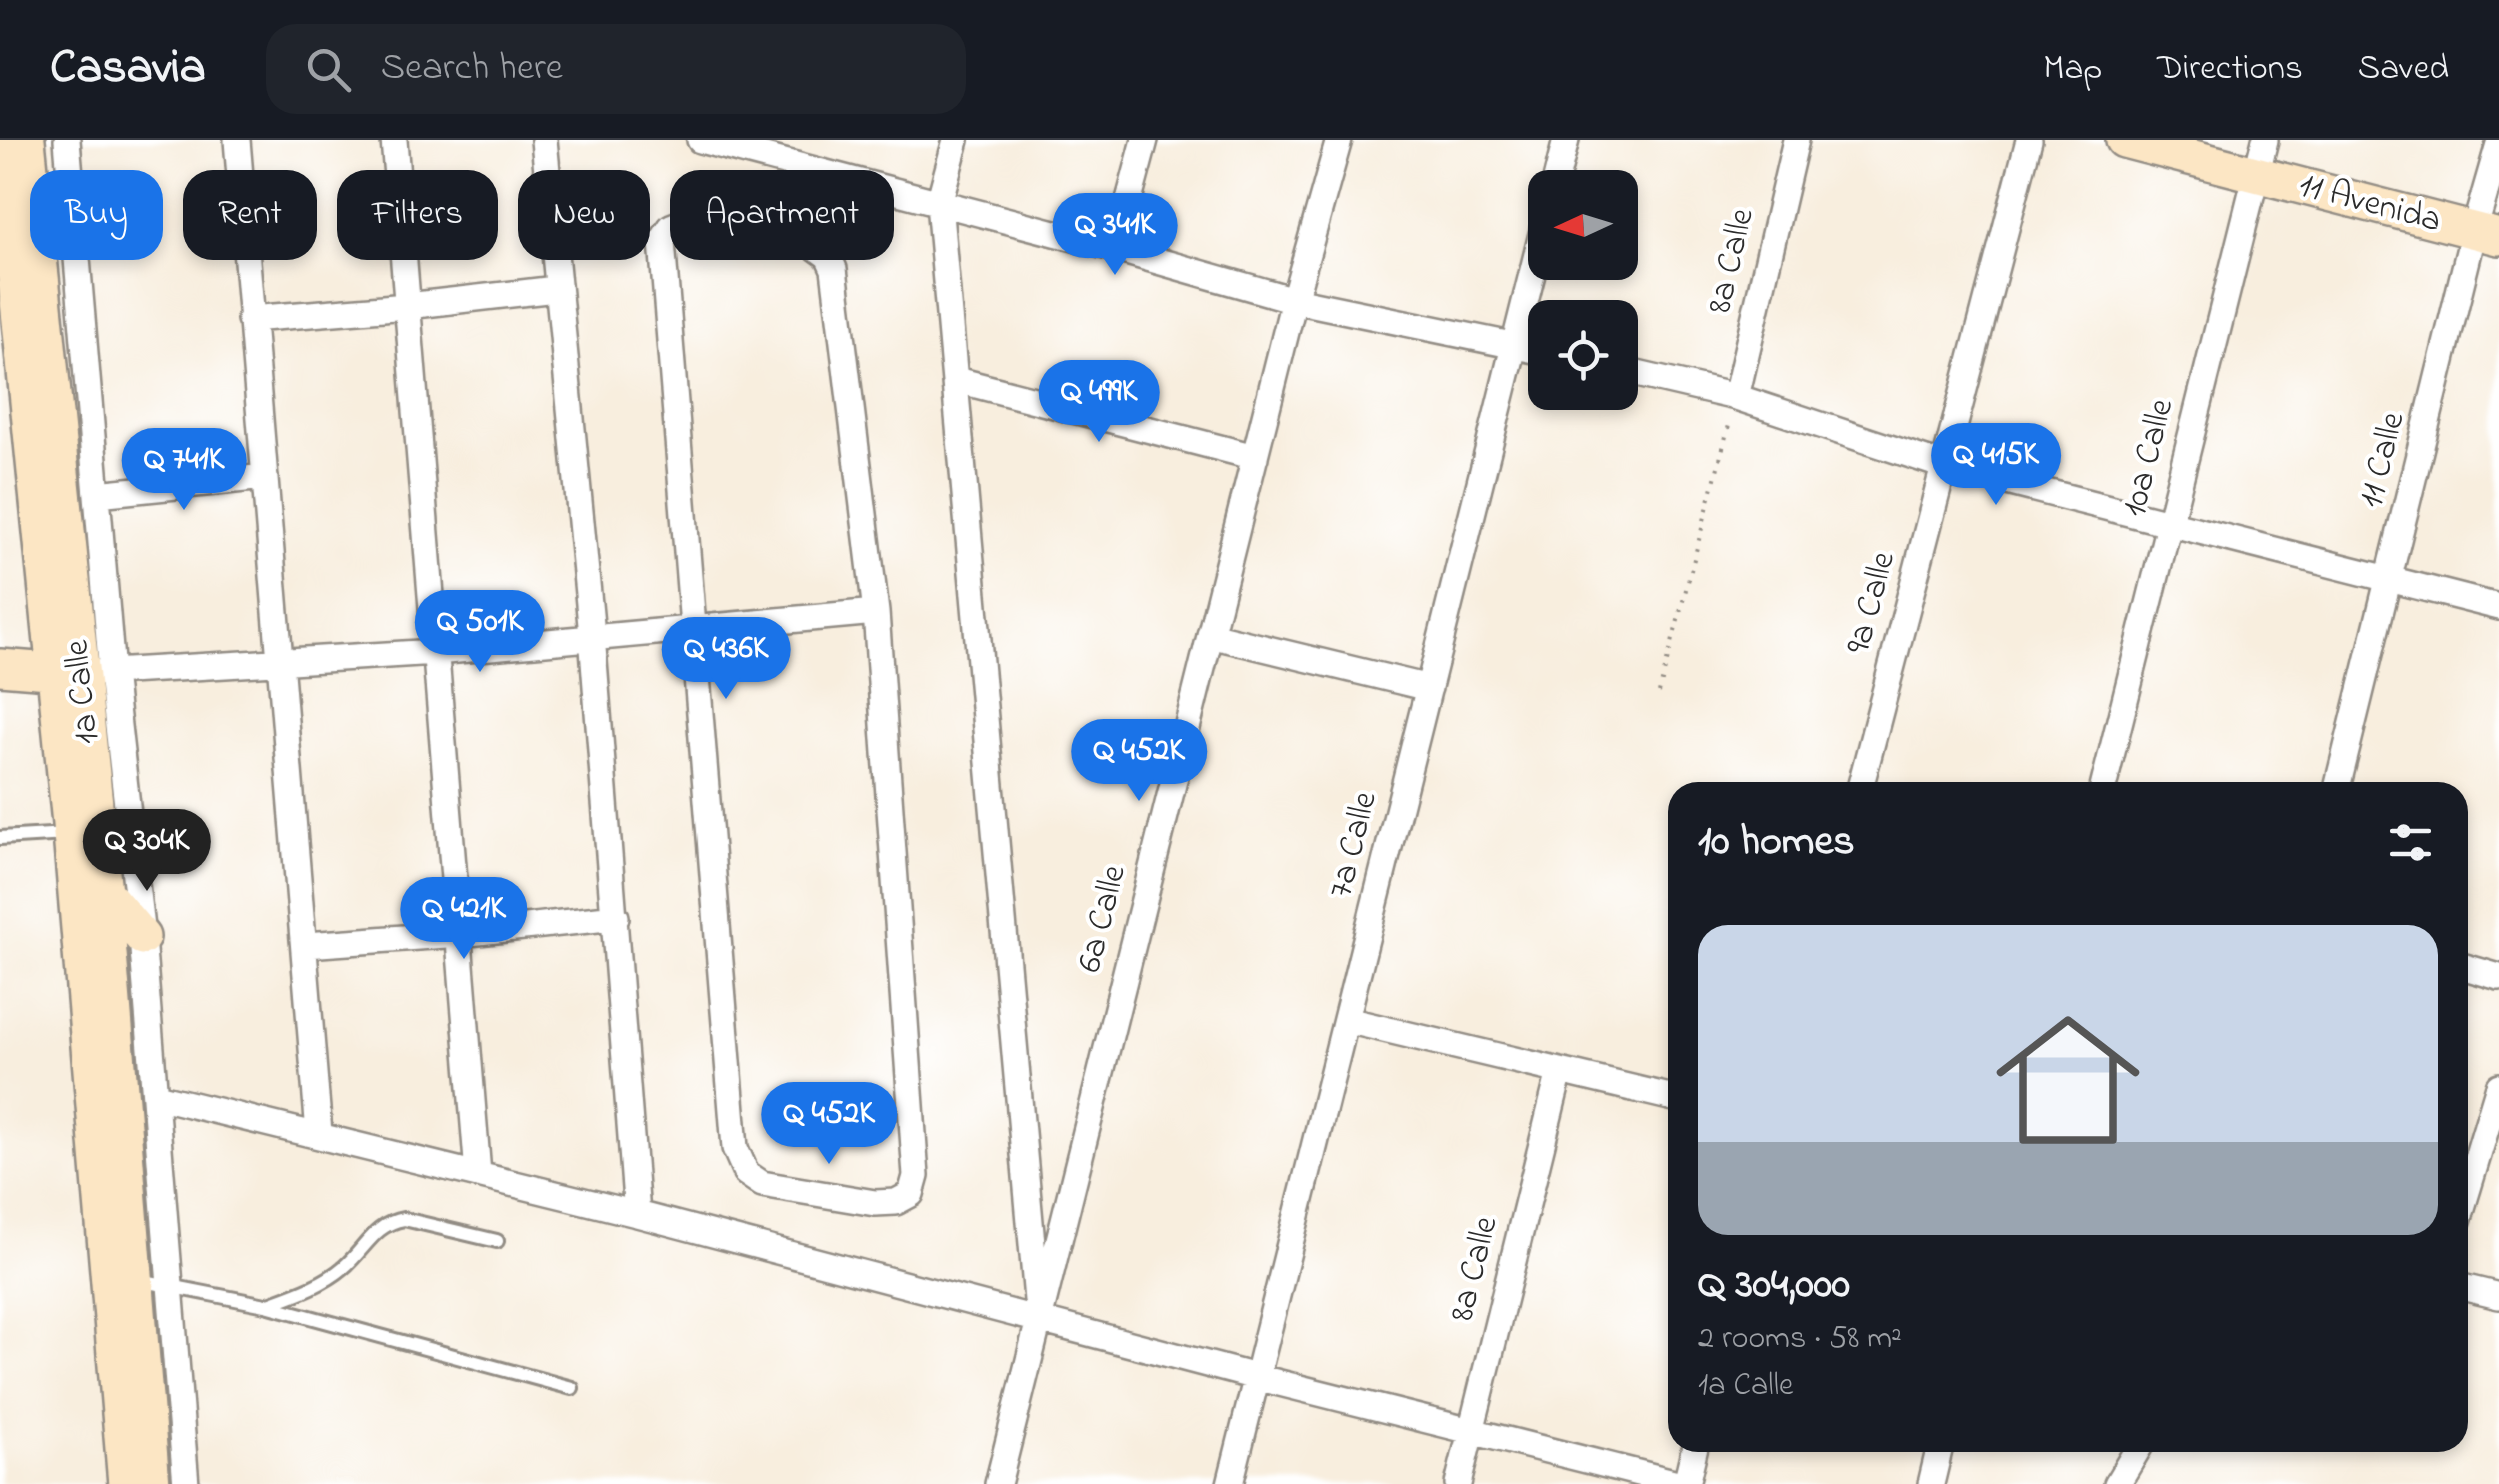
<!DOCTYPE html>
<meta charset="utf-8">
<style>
body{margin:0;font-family:"Indie Flower",sans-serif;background:#20242c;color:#f1f3f6;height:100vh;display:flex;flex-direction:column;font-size:38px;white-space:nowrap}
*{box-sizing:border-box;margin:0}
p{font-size:32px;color:#9ea1a6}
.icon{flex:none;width:55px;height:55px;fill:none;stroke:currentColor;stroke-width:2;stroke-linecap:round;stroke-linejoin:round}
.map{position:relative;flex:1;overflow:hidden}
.side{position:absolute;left:1668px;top:642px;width:800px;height:670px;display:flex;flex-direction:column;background:#171b24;border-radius:30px;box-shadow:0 5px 15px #0003}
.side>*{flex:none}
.guide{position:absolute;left:30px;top:30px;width:950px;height:90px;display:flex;gap:20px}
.needle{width:65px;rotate:266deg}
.tools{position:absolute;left:1528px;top:30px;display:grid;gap:20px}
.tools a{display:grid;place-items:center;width:110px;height:110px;border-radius:20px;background:#171b24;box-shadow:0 5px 15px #0003;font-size:50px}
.price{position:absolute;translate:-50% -85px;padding:0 22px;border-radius:35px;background:#1a73e8;color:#fff;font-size:32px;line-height:65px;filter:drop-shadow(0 2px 5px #0008)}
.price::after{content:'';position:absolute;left:50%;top:60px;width:30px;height:22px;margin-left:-15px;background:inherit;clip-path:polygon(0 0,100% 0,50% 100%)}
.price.on{background:#222;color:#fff}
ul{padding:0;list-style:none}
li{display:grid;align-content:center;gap:20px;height:530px;padding:0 30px}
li+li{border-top:2px solid #363941}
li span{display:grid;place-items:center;height:310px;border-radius:30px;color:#555}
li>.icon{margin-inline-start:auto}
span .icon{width:180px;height:180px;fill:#fffc;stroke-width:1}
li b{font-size:42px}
h2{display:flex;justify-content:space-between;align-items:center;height:120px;padding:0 30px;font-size:42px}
.chip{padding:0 35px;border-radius:30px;background:#171b24;box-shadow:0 5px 15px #0003;font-size:35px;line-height:90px}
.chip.on{background:#1a73e8;color:#fff}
header{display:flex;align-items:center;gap:60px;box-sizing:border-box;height:140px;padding:0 50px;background:#171b24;border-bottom:2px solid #363941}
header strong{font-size:48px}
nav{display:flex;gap:55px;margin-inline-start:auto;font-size:35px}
.search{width:700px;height:90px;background:#20242c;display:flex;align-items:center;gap:25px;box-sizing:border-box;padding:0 35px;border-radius:30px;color:#9ea1a6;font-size:38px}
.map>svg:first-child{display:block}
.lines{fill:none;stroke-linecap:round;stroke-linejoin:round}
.lane-casing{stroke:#928c84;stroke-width:18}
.street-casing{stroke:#928c84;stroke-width:30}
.secondary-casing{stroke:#928c84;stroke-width:40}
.path{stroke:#928c84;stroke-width:4;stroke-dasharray:2.5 8;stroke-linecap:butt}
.lane{stroke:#fff;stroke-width:12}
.street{stroke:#fff;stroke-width:25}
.secondary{stroke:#fce6c4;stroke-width:35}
.labels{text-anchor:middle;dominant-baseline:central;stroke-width:8;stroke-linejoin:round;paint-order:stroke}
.street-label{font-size:35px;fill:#2b2b2b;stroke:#fff}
</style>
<header>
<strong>Casavia</strong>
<div class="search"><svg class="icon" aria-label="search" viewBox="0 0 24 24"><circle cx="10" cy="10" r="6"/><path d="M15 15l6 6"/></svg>Search here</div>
<nav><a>Map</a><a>Directions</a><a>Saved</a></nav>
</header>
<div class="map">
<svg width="2499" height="1344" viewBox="0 0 2499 1344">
<rect width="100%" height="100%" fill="#fff"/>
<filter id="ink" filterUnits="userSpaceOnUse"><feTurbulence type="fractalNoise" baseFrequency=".01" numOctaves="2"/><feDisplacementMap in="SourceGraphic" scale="20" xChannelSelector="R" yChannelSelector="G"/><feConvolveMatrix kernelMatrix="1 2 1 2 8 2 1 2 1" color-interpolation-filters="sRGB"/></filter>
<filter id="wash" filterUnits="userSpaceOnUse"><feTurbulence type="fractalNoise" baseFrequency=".0048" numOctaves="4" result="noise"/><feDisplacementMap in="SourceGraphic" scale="40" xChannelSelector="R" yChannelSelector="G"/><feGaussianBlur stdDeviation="2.25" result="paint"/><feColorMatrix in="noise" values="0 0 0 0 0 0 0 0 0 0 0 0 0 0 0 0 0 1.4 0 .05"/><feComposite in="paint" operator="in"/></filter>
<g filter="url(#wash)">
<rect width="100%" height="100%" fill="#f8eede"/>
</g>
<g filter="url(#ink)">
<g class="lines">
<g class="lane-casing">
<path id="lane" d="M 0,698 L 67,694
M 139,1140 L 266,1165 L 572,1248
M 266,1165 C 293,1155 322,1146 344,1127 C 366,1108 374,1084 404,1079 L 497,1101"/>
</g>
<g class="street-casing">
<path id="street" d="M 67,0 L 112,533 L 142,797 L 186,1344
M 237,0 L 319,993
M 394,0 L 478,1034
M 544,0 L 592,495 L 637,1074
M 700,0 L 1116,109 L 1294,160 L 1545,212
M 956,0 L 939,63 L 1037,1160
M 1554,48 L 1566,0
M 694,78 L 810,103 L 828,116 L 834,129 L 876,472 L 916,1036 L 911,1054 L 896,1062 L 875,1063 L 762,1044 L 746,1033 L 735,1008 L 662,101 L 671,87 Z
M 1116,109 L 1145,0
M 250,179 L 407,166 L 556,149
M 1620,230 L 1736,257 L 1944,326 L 2499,467
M 957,240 L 1255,317
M 1736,257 L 1796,0
M 97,354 L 265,337
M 1210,495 L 1429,548
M 95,533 L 436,512 L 876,472
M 1859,652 L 2029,0
M 2102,652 L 2265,0
M 2336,652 L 2474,91 L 2499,4
M 306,805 L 460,794 L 616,777
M 2458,825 L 2499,837
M 1346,880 L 1678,959
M 156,956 L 637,1074 L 1256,1237 L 1682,1344
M 2458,1081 L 2499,946
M 2458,1146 L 2499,1156
M 998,1344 L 1294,160 L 1339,0
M 1230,1344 L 1545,82
M 1458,1344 L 1560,931
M 1686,1344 L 1696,1302
M 1931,1344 L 1941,1302
M 2117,1344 L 2142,1302"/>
</g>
<g class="secondary-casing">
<path id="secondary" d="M 2,0 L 71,694 L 126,1344
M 27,0 L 104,752 L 152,1344
M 2124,0 L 2499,97
M 0,527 L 74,533
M 104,752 L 142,797"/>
</g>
<path class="path" d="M 1659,553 L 1730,281"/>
<use href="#lane" class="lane"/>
<use href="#street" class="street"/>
<use href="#secondary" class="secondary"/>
</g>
</g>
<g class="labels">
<g class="street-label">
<text transform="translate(2370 64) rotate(15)">11 Avenida</text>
<text transform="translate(1732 121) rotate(-77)">8a Calle</text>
<text transform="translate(2149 318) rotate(-76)">10a Calle</text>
<text transform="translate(2383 320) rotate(-76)">11 Calle</text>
<text transform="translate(1872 463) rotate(-75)">9a Calle</text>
<text transform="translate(83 552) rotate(-96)">1a Calle</text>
<text transform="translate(1354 705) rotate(-76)">7a Calle</text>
<text transform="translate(1103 779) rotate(-76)">6a Calle</text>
<text transform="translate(1475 1129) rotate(-76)">8a Calle</text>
</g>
</g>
</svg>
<div class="tools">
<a><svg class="needle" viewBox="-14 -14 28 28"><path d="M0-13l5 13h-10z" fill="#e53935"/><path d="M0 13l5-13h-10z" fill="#9ea1a6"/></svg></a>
<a><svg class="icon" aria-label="locate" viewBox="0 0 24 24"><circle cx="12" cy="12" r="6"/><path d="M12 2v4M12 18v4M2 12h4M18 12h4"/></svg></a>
</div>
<b class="price" style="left:1115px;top:138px">Q 341K</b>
<b class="price" style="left:1099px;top:305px">Q 499K</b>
<b class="price" style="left:1996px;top:368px">Q 415K</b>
<b class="price" style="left:184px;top:373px">Q 741K</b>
<b class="price" style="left:480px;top:535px">Q 501K</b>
<b class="price" style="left:726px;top:562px">Q 436K</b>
<b class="price" style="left:1139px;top:664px">Q 452K</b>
<b class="price on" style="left:147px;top:754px">Q 304K</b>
<b class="price" style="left:464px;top:822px">Q 421K</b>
<b class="price" style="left:829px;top:1027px">Q 452K</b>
<div class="guide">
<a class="chip on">Buy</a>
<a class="chip">Rent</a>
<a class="chip">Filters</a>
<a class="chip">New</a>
<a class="chip">Apartment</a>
</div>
<section class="side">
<h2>10 homes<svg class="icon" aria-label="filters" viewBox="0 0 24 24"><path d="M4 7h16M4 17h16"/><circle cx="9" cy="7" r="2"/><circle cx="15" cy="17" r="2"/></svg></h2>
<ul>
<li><span style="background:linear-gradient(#c9d6e8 70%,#9aa5b1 0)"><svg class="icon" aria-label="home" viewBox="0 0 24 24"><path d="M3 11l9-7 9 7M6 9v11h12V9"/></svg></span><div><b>Q 304,000</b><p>2 rooms · 58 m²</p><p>1a Calle</p></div></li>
</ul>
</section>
</div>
